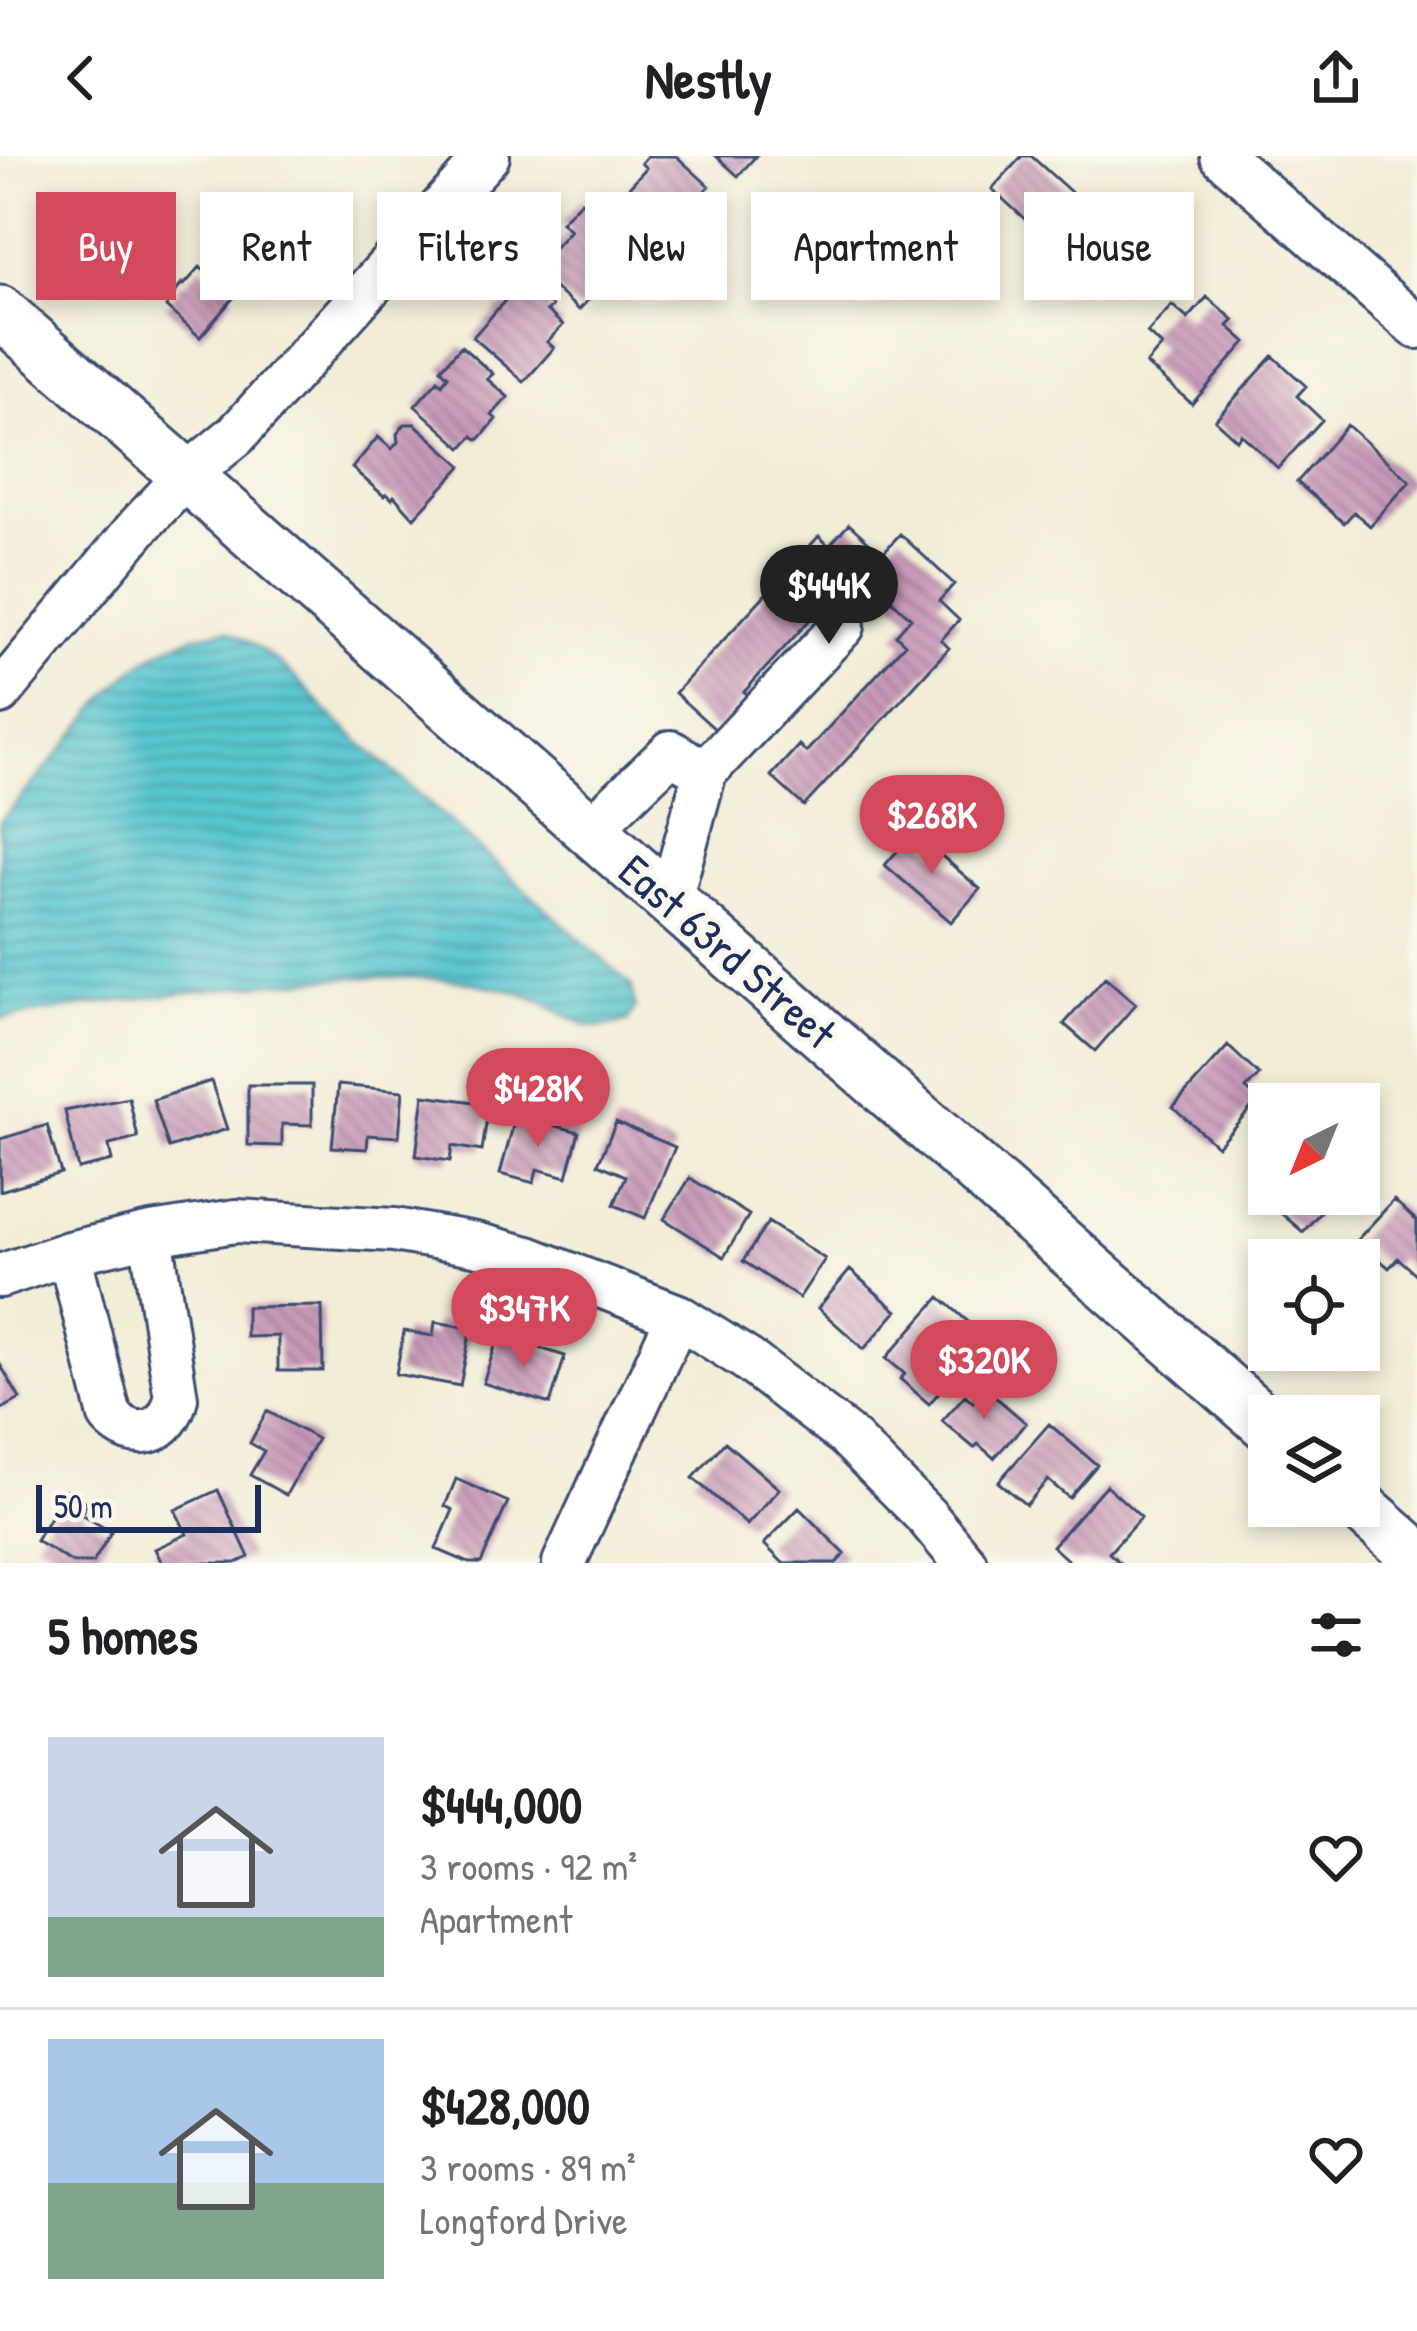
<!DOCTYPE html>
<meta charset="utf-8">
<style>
body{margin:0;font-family:"Patrick Hand",sans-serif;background:#f6f6f6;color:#202124;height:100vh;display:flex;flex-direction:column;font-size:45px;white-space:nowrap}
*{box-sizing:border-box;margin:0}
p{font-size:39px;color:#757577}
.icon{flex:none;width:66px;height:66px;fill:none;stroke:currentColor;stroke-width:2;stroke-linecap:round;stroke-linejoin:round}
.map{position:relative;height:1407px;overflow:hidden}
.panel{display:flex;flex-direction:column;background:#fff;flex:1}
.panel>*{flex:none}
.top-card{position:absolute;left:36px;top:36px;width:1347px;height:108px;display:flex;gap:24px}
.needle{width:78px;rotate:223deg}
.tools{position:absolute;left:1248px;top:927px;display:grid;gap:24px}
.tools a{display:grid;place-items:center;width:132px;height:132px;border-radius:0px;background:#fff;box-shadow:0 6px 18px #0003;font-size:60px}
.scale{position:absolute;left:36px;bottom:30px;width:225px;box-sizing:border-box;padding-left:12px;border:6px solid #1b2f5e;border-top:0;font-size:33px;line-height:42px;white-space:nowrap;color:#1b2f5e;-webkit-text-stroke:9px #fbf7ec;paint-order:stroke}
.price{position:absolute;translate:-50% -102px;padding:0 27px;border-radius:42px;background:#d1495b;color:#fff;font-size:39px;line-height:78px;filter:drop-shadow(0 3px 6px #0008)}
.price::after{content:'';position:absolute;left:50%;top:72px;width:36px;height:27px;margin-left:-18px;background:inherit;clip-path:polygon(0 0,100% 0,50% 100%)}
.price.on{background:#222;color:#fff}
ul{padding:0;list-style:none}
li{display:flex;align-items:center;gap:36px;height:300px;padding:0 48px}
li+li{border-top:3px solid #e0e0e0}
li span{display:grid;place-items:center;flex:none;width:336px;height:240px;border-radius:0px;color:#555}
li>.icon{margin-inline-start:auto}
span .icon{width:144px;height:144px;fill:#fffc;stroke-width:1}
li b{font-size:51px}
h2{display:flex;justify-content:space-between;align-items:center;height:144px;padding:0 48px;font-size:51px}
.chip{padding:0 42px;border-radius:0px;background:#fff;box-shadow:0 6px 18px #0003;font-size:42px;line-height:108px}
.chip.on{background:#d1495b;color:#fff}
header{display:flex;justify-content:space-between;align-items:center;height:156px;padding:0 48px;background:#fff;font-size:54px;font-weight:700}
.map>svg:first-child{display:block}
.water{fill:url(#water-rules);stroke:#3a7a96;stroke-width:3}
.building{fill:url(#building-back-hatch)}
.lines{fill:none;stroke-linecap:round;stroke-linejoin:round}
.minor-casing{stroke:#3b4c70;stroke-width:48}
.major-casing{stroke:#3b4c70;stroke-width:57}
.minor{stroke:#fff;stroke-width:42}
.major{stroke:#fff;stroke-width:51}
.labels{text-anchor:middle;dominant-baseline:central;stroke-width:9;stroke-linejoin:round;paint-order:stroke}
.street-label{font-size:45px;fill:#1b2f5e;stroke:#fbf7ec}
</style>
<header><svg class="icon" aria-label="back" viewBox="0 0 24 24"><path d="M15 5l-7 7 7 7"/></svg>Nestly<svg class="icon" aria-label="share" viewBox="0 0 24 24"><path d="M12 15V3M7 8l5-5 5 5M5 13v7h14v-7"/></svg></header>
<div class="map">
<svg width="1417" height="1407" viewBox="0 0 1417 1407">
<defs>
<pattern id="water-rules" width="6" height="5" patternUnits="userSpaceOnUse" patternTransform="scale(3)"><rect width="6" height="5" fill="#59c6cf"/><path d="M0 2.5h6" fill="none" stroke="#49a1ab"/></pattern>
<pattern id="building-back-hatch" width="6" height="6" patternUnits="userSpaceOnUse" patternTransform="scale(3)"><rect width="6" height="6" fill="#c89ab7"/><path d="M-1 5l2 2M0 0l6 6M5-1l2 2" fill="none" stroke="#a27e98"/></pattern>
</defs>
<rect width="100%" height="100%" fill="#fbf7ec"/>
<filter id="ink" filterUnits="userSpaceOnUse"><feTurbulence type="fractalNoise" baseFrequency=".00833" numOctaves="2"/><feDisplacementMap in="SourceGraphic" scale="24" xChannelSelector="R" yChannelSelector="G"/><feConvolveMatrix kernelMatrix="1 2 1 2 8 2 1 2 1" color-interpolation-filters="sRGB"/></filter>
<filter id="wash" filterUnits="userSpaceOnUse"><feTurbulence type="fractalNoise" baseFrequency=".004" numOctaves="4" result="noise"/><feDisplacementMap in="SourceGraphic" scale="48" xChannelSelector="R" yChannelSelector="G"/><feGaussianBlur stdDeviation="2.7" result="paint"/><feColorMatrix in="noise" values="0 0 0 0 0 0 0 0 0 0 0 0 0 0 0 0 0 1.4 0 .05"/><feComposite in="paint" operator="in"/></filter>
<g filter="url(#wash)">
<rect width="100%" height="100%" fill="#f2edd7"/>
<path class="water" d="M 226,474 C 271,495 295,520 328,557 L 631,829 L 635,852 L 628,865 C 580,883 569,854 527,840 C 505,832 461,824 437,823 C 358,817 278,826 200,835 C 133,843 66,852 0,863 L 0,665 C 24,639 46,613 69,586 C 116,528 147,484 226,474 Z"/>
<g id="blocks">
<path class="building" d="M 647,0 L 676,0 L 709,30 L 657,89 L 613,49 L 646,12 L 641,7 Z
M 716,0 L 756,0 L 738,20 Z
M 1022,0 L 1031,0 L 1073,38 L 1039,76 L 992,33 Z
M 581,45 L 639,98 L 622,117 L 617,112 L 579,154 L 534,114 L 570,74 L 561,66 Z
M 240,79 L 263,100 L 228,137 L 234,141 L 200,181 L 166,151 L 182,127 L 184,129 L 200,111 L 209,119 L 222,106 L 218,103 Z
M 523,124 L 552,150 L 547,155 L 563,169 L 547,186 L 554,192 L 524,226 L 473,181 Z
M 1207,141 L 1234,164 L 1228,170 L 1246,186 L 1192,248 L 1146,208 L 1162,190 L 1147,177 L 1172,149 L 1188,163 Z
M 461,190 L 493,218 L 487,223 L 508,241 L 492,259 L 496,263 L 485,277 L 478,284 L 473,280 L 462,292 L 415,250 L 438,224 L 442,228 L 448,220 L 441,213 Z
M 1273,200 L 1306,230 L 1297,240 L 1322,264 L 1278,312 L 1241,278 L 1237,284 L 1215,264 Z
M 405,268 L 415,268 L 462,310 L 414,362 L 394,340 L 392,343 L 387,338 L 384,340 L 352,312 L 378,281 L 392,293 L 398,286 L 397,278 Z
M 1347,269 L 1410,325 L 1370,370 L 1354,356 L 1344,367 L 1297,326 Z
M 849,368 L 882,398 L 900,378 L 954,428 L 939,445 L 959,464 L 941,484 L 949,492 L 804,650 L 771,620 L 799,589 L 806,596 L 905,488 L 896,479 L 911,462 L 857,412 L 744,536 L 747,539 L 716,574 L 675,537 L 819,380 L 829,390 Z
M 914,676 L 980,733 L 951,766 L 885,709 Z
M 1105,821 L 1136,848 L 1095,895 L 1064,868 Z
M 1228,890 L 1259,919 L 1246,933 L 1258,944 L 1217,990 L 1173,951 Z
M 211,925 L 227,973 L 169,992 L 153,944 Z
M 248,929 L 312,929 L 312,969 L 282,968 L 282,990 L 248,989 Z
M 338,929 L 403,935 L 399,981 L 368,979 L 367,993 L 332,991 Z
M 424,939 L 489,948 L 482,995 L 452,990 L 450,1005 L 416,1000 Z
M 129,942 L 138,982 L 109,989 L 112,1005 L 78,1013 L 65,955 Z
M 516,959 L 579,976 L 567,1021 L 537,1013 L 534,1027 L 500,1018 Z
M 616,966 L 675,991 L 645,1062 L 614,1049 L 626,1020 L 598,1008 Z
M 47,969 L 61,1017 L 0,1035 L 0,983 Z
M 1269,1008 L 1269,1038 L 1324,1038 L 1331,1044 L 1303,1076 L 1250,1031 Z
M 690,1022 L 749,1059 L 724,1101 L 664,1063 Z
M 1394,1044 L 1417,1065 L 1417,1119 L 1398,1102 L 1389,1112 L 1357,1084 Z
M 768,1066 L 825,1103 L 799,1142 L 743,1105 Z
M 850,1114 L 897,1155 L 864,1193 L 818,1152 Z
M 940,1141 L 975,1172 L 943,1209 L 954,1219 L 929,1248 L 900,1223 L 905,1218 L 886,1202 Z
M 322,1150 L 323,1215 L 278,1215 L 278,1180 L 246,1181 L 246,1151 Z
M 435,1166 L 471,1172 L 460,1230 L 396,1218 L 404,1175 L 433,1180 Z
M 499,1179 L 565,1200 L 550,1248 L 483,1227 Z
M 0,1208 L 20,1243 L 0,1254 Z
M 985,1232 L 1026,1267 L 994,1302 L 978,1288 L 974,1292 L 942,1265 L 965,1239 L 973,1246 Z
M 267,1255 L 317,1283 L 286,1339 L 250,1319 L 264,1295 L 250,1287 Z
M 1049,1268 L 1097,1309 L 1069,1342 L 1048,1324 L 1026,1349 L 998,1326 Z
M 725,1286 L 779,1333 L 747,1369 L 693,1322 Z
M 456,1323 L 508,1346 L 481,1407 L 469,1407 L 436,1393 L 453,1354 L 445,1350 Z
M 1106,1329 L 1141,1361 L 1109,1397 L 1120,1407 L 1071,1407 L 1052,1390 Z
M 66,1334 L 87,1347 L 81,1358 L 111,1376 L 93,1407 L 73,1407 L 36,1385 Z
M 218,1334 L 249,1401 L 236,1407 L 162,1407 L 155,1393 L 187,1378 L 175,1354 Z
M 799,1352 L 845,1398 L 836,1407 L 783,1407 L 764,1388 Z"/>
</g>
</g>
<g filter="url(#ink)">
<use href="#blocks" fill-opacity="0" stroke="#3b4c70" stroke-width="3"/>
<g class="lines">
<g class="minor-casing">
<path id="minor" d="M 1222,0 L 1417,171
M 0,537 L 139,370 L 186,320 L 236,279 L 488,0
M 590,674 L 671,596 L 705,616
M 670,744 L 705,616 L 843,470
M 69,1097 L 110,1260 C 135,1288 168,1278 176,1242 L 151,1078
M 0,1120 L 69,1097 L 151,1078 L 236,1065 L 394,1074 L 475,1088 L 528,1102 L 678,1160 L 748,1204 L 847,1280 L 927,1361 L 965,1407
M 564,1407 L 678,1160"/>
</g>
<g class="major-casing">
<path id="major" d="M 0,156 L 1269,1270
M 1359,1349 L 1417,1400"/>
</g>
<use href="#minor" class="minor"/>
<use href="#major" class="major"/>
</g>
</g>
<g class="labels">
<g class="street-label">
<text transform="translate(728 795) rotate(41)">East 63rd Street</text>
</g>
</g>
</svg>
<div class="tools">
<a><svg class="needle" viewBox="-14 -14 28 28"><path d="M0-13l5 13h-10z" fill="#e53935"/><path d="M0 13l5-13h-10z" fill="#757577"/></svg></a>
<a><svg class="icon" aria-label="locate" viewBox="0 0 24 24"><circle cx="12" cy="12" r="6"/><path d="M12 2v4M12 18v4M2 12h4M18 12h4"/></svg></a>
<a><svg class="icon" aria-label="layers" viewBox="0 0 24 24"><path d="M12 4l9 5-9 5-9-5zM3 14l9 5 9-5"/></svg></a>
</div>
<div class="scale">50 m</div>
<b class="price on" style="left:829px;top:491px">$444K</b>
<b class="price" style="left:932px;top:721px">$268K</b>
<b class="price" style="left:538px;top:994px">$428K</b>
<b class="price" style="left:524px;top:1214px">$347K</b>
<b class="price" style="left:984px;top:1266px">$320K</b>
<div class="top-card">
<a class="chip on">Buy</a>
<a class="chip">Rent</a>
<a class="chip">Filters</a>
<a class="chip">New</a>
<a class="chip">Apartment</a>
<a class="chip">House</a>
</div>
</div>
<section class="panel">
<h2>5 homes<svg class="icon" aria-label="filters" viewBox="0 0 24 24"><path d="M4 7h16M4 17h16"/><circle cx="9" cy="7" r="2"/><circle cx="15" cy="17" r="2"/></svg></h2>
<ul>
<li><span style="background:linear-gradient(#c9d6e8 75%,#7fa58c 0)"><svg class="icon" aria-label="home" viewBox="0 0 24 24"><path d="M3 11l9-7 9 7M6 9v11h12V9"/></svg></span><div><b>$444,000</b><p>3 rooms · 92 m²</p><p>Apartment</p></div><svg class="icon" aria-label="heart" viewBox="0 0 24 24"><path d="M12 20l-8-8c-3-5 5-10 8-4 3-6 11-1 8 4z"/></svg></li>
<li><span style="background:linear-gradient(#a9c7e8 60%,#7fa58c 0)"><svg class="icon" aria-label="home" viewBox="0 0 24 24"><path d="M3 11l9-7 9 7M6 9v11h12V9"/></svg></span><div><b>$428,000</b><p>3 rooms · 89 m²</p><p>Longford Drive</p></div><svg class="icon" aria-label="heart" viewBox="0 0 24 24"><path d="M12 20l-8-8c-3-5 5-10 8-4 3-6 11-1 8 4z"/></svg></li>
</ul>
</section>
